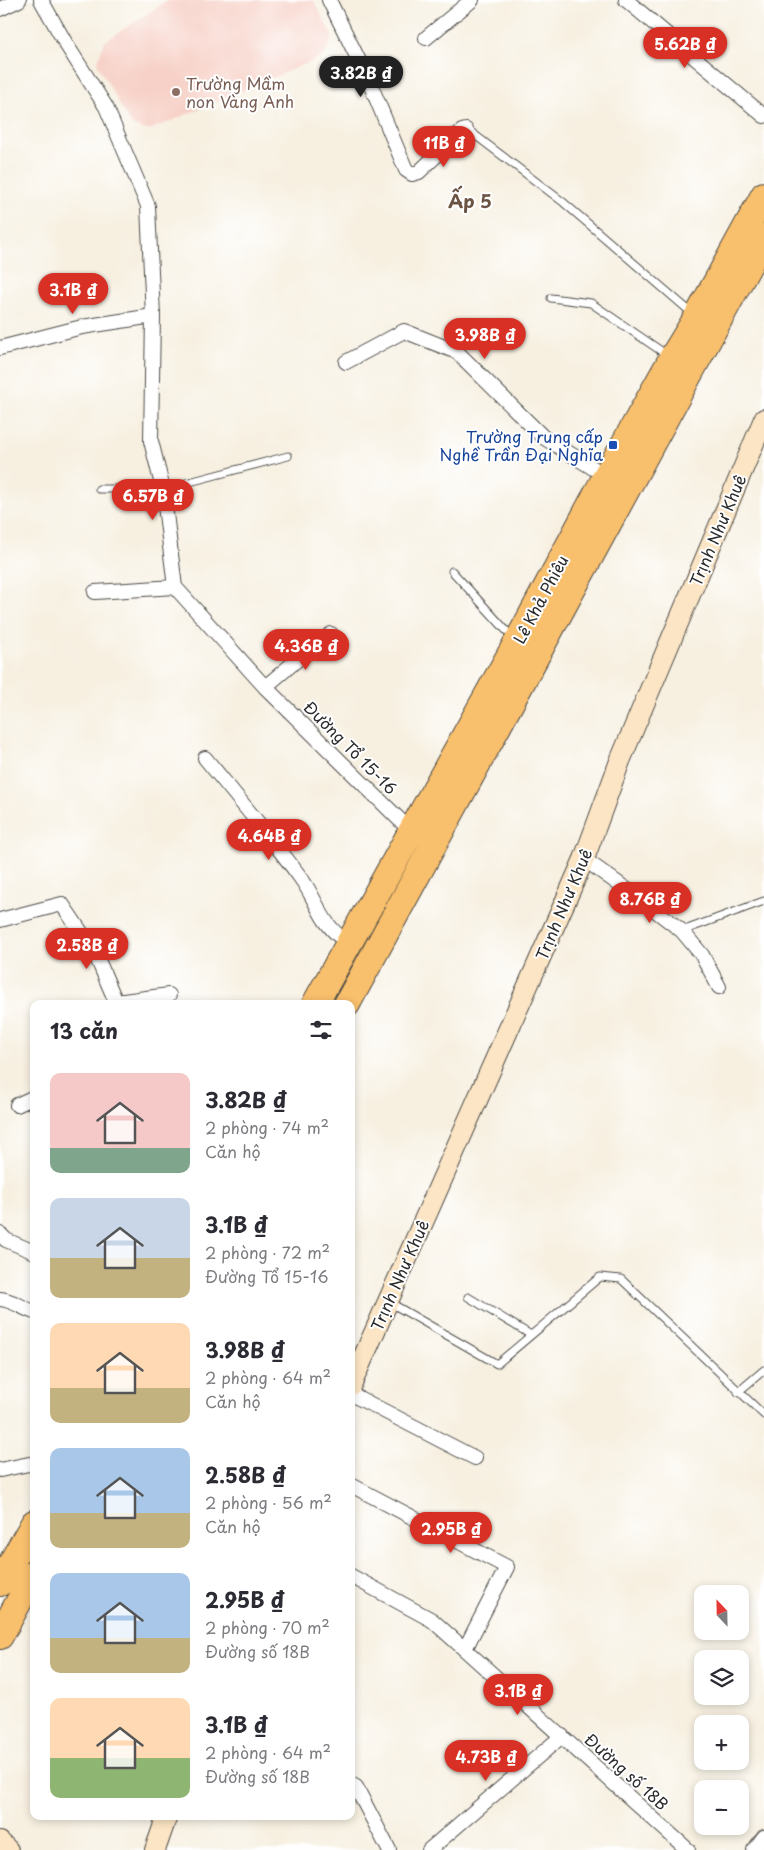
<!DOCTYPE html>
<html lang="vi">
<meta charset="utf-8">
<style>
body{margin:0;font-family:"Playpen Sans",sans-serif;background:#f7f7f7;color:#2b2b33;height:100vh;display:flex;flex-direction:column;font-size:19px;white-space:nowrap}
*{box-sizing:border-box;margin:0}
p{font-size:16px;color:#7c7c81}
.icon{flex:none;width:28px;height:28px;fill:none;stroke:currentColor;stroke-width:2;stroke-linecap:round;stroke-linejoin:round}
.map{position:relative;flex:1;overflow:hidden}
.drawer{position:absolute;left:30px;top:1000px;width:325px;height:820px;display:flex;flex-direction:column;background:#fff;border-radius:10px;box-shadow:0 2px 8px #0003}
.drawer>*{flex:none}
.needle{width:32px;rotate:338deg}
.buttons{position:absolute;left:694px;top:1585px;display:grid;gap:10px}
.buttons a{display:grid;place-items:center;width:55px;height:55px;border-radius:10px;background:#fff;box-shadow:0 2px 8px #0003;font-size:25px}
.price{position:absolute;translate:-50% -42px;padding:0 11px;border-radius:18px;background:#d93025;color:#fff;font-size:16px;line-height:32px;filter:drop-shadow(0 1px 2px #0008)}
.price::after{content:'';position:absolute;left:50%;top:30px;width:15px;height:11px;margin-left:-8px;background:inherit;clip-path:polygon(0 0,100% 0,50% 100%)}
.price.selected{background:#222;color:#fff}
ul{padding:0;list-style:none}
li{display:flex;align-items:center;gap:15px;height:125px;padding:0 20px}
li span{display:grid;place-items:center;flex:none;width:140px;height:100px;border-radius:10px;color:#555}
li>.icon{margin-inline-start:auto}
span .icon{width:60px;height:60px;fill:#fffc;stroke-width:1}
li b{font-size:21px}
h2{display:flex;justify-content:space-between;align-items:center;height:60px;padding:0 20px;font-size:21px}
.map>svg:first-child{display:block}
.built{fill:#f7d1c7}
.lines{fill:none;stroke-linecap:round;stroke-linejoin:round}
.lane-casing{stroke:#4a4946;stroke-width:9}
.street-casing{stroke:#4a4946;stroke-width:16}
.secondary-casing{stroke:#4a4946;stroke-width:22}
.highway-casing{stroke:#4a4946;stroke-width:28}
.lane{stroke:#fff;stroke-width:7}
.street{stroke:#fff;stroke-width:14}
.secondary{stroke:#fce5c4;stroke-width:20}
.highway{stroke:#f8bf6c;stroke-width:26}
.education-dot{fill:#8d6e63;stroke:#fff;stroke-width:2}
.transit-dot{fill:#1a4fb4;stroke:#fff;stroke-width:2}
.labels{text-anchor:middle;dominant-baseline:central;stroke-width:4;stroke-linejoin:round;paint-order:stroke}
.education-label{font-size:16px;fill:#785e54;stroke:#fff;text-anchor:start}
.transit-label{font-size:16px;fill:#164399;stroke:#fff;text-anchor:end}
.street-label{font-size:16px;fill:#2b2b2b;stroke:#fff}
.neighbourhood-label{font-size:18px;font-weight:bold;fill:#6c5445;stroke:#fff}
</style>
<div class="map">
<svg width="764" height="1850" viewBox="0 0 764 1850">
<rect width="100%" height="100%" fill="#fff"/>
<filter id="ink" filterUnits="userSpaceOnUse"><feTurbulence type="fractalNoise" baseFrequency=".02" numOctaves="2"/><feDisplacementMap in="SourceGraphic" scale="10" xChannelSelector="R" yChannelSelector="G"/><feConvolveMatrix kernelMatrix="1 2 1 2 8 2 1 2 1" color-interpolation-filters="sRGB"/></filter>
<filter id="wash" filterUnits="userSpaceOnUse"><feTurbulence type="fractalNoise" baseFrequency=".0096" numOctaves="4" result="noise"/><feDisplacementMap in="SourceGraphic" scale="20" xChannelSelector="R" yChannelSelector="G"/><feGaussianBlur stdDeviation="1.12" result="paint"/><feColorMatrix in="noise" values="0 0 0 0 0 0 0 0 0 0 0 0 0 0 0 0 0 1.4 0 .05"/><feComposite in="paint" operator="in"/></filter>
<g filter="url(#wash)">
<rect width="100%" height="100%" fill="#f7f0e1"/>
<path class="built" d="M 168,0 L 313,0 L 331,33 L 332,39 L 324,56 L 150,130 L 146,130 L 134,126 L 129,121 L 97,64 L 104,42 Z"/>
</g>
<g filter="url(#ink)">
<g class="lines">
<g class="lane-casing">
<path id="lane" d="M 466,130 L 471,132 L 563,202 L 693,314
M 551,298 L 591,303 L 667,355
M 99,489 L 163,489 L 288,456
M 452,571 L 513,638
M 682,931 L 764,901
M 468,1297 L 531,1335
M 389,1302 L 497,1364 L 600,1277 L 621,1279 L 764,1415
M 738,1392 L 764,1370"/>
</g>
<g class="street-casing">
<path id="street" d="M 41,0 L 66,44 L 106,107 L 148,206 L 153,316 L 151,441 L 163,489 L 175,587 L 265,687 L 412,832
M 329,0 L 369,81 L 406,170 L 412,174 L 419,172 L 462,131 L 466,130
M 626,0 L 764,116
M 0,9 L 19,0
M 426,38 L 472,0
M 0,348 L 82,327 L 153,316
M 346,362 L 404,331 L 457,352 L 543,437 L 606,476
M 95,592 L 175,587
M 265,687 L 297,660 L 331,634
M 205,758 C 237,797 270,836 300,877 C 320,904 318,922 349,944
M 584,859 L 651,907 L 682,931 L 702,955 L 719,987
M 0,920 L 62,904 L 95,953 L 116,1002 L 169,995
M 17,1105 L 34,1097
M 0,1234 L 6,1240 L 34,1252
M 0,1299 C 13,1300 22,1308 34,1312
M 351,1394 L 475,1458
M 0,1470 L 29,1464 L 34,1465
M 351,1485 L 507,1567 L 465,1649
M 351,1576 L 432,1620 L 688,1850
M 351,1784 L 356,1787 L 389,1850
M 429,1850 L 562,1736
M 754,1850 L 764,1837"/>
</g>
<g class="secondary-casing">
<path id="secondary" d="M 351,1385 L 584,859 L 620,761 L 764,419
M 0,1842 L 8,1850
M 155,1850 L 167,1816"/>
</g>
<g class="highway-casing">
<path id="highway" d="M 315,1004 L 517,642 L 606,476 L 672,358 L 697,317 L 764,195
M 347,1004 L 764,237
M 0,1583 L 34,1523
M 0,1636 L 34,1574"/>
</g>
<use href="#lane" class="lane"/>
<use href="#street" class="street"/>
<use href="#secondary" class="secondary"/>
<use href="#highway" class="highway"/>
</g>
</g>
<circle class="education-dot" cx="176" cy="92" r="5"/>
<rect class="transit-dot" x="608" y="440" width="10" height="10" rx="2.5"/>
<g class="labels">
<g class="education-label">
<text x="186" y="83">Trường Mầm<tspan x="186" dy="18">non Vàng Anh</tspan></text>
</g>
<g class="transit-label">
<text x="603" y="436">Trường Trung cấp<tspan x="603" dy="18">Nghề Trần Đại Nghĩa</tspan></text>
</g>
<g class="street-label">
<text transform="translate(717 530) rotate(-67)">Trịnh Như Khuê</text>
<text transform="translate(540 599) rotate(-62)">Lê Khả Phiêu</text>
<text transform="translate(351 747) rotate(45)">Đường Tổ 15-16</text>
<text transform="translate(563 904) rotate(-67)">Trịnh Như Khuê</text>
<text transform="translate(399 1275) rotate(-66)">Trịnh Như Khuê</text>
<text transform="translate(627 1771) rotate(42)">Đường số 18B</text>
</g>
<g class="neighbourhood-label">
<text x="470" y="200">Ấp 5</text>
</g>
</g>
</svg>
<div class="buttons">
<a><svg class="needle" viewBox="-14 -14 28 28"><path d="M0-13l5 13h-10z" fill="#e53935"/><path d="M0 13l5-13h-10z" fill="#7c7c81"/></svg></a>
<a><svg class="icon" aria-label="layers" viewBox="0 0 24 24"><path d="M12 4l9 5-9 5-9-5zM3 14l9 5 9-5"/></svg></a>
<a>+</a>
<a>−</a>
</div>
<b class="price" style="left:685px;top:69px">5.62B ₫</b>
<b class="price selected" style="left:361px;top:98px">3.82B ₫</b>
<b class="price" style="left:444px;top:168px">11B ₫</b>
<b class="price" style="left:73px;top:315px">3.1B ₫</b>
<b class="price" style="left:485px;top:360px">3.98B ₫</b>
<b class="price" style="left:153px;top:521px">6.57B ₫</b>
<b class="price" style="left:306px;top:671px">4.36B ₫</b>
<b class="price" style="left:269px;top:861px">4.64B ₫</b>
<b class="price" style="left:650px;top:924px">8.76B ₫</b>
<b class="price" style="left:87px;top:970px">2.58B ₫</b>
<b class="price" style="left:451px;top:1554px">2.95B ₫</b>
<b class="price" style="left:518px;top:1716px">3.1B ₫</b>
<b class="price" style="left:486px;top:1782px">4.73B ₫</b>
<section class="drawer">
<h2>13 căn<svg class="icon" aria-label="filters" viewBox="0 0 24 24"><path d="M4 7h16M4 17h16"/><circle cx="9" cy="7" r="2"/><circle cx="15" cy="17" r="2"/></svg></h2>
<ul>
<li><span style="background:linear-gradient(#f6c9c9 75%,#7fa58c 0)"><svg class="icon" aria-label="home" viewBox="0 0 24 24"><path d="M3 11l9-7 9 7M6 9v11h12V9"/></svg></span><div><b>3.82B ₫</b><p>2 phòng · 74 m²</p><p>Căn hộ</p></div></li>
<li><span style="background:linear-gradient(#c9d6e8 60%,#c2b280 0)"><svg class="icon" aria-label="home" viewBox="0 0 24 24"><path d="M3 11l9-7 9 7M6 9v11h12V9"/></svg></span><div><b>3.1B ₫</b><p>2 phòng · 72 m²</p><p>Đường Tổ 15-16</p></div></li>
<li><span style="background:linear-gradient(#ffd9b3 65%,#c2b280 0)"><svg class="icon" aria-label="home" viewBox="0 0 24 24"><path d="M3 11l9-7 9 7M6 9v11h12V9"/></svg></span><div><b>3.98B ₫</b><p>2 phòng · 64 m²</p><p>Căn hộ</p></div></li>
<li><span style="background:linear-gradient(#a9c7e8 65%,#c2b280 0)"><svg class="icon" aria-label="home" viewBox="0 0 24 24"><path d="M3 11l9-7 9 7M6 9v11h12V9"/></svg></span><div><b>2.58B ₫</b><p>2 phòng · 56 m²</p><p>Căn hộ</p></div></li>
<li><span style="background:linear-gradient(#a9c7e8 65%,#c2b280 0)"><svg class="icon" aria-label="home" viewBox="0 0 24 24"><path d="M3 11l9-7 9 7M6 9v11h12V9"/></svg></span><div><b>2.95B ₫</b><p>2 phòng · 70 m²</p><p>Đường số 18B</p></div></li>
<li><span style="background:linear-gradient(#ffd9b3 60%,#8fb573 0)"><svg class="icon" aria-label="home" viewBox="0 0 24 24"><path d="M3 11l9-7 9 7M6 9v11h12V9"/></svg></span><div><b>3.1B ₫</b><p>2 phòng · 64 m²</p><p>Đường số 18B</p></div></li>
</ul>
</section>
</div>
